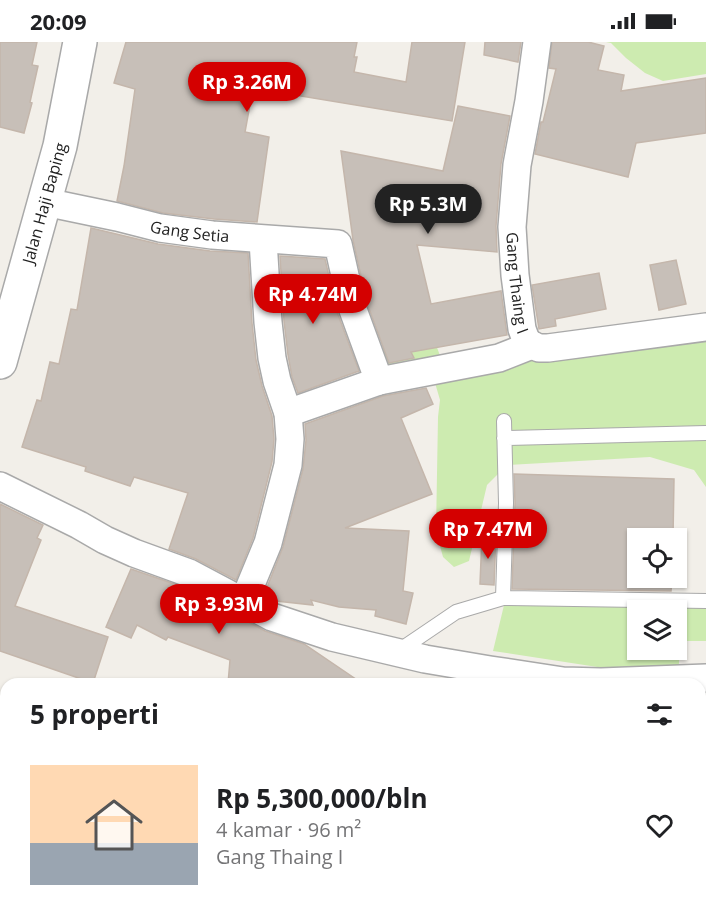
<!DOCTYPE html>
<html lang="id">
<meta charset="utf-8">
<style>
body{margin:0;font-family:"Open Sans",sans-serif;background:#f2f2f2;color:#202124;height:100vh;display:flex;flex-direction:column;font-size:22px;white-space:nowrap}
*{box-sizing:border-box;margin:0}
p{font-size:20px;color:#757577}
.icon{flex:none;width:33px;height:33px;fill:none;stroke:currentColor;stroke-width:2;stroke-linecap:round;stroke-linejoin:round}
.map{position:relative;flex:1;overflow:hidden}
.side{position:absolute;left:0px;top:636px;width:706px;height:234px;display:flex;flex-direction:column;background:#fff;border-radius:18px 18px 0 0;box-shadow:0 2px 4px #0004}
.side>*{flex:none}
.buttons{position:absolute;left:627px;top:486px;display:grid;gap:12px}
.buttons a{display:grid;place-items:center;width:60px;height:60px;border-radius:0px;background:#fff;box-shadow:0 2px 4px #0004;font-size:30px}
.price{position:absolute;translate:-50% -51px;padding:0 14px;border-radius:21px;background:#d40000;color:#fff;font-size:20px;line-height:39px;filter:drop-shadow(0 2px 3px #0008)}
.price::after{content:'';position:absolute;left:50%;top:36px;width:18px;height:14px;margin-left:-9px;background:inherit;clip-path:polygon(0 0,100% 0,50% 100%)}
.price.selected{background:#222;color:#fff}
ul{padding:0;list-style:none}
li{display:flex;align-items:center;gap:18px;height:150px;padding:0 30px}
li span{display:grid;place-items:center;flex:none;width:168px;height:120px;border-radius:0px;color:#555}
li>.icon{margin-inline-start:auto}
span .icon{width:72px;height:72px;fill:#fffc;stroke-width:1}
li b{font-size:26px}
h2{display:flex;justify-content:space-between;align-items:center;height:72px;padding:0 30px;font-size:26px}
.status{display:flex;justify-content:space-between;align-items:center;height:42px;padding:0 30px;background:#fff;direction:ltr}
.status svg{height:16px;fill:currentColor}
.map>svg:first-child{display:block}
.industrial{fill:#ebdbe8}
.grass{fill:#cdebb0;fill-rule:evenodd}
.building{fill:#c7bfb8;stroke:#c4b6ab;stroke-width:1.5}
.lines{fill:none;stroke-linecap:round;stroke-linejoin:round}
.service-casing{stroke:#a9a9a9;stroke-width:16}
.minor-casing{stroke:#a9a9a9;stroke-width:30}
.tertiary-casing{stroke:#a9a9a9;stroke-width:36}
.service{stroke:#fff;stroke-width:14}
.minor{stroke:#fff;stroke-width:27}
.tertiary{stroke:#fff;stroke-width:33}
.labels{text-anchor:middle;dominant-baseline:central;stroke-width:4.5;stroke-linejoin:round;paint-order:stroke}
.street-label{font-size:16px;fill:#222;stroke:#fff}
</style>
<div class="status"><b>20:09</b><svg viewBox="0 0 49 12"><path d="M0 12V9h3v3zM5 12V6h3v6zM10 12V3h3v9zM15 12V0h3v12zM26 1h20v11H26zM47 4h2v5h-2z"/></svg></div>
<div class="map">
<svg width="706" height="870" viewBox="0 0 706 870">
<rect width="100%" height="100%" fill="#f2efe9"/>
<path class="industrial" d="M 0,834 L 6,838 L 6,864 L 44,864 L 52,870 L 0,870 Z
M 74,864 L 98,864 L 106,870 L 69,870 Z"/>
<path class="grass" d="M 606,0 L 706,0 L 706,32 L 663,39 L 645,31 L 626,16 L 611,1 Z
M 706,283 L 706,445 L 694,428 L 650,415 L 507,423 L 487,443 L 469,519 L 454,525 L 443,515 L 436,489 L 438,375 L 440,358 L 431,327 L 383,330 L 375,308 L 432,292 L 442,319 Z
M 505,559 L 679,566 L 706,559 L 706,599 L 680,599 L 678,642 L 630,630 L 493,609 ZM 638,568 L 676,568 L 676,608 L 638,608 Z"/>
<path class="building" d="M 0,0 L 37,0 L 32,23 L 38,24 L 30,60 L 32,61 L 24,91 L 0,85 Z
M 126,0 L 357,0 L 354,15 L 357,15 L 354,30 L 406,40 L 412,0 L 465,0 L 452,79 L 253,46 L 245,90 L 269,95 L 257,180 L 214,177 L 163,171 L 117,159 L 124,124 L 135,47 L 114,41 Z
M 485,0 L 521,0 L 518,20 L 484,13 Z
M 552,0 L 588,0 L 604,4 L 598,28 L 624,33 L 621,49 L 706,36 L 706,91 L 636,101 L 628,135 L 535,112 L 541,80 L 543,80 L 556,27 L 549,26 Z
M 458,64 L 510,74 L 501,122 L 496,184 L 497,210 L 417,203 L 431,262 L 501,249 L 507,293 L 411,310 L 414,316 L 389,321 L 367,261 L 353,198 L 341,109 L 443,129 Z
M 91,186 L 158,202 L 210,209 L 248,211 L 252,281 L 256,318 L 262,344 L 272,374 L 274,397 L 272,420 L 253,496 L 236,538 L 196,517 L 169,507 L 188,451 L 134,435 L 130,444 L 85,429 L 86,425 L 22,405 L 37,358 L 41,359 L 50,320 L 59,322 L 71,267 L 77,268 Z
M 280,214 L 325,217 L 337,270 L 359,329 L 298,351 L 292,335 L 288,313 L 284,279 Z
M 676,218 L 686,262 L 659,268 L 650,223 Z
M 599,231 L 606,267 L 555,277 L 556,284 L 539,287 L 532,243 Z
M 426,346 L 433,362 L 401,376 L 432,452 L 345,486 L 409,489 L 403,549 L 413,551 L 406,582 L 375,574 L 376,568 L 339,565 L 311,558 L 313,563 L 276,559 L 264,553 L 283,505 L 303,427 L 306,398 L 305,382 L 383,354 Z
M 514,432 L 674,437 L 673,496 L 638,496 L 638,536 L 672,536 L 671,549 L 512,547 L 515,461 Z
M 0,462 L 43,483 L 37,496 L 41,498 L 15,564 L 108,595 L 93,641 L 0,609 Z
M 482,493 L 496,493 L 494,543 L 480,542 Z
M 131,527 L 183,545 L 265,589 L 304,602 L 363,642 L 228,642 L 230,618 L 168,595 L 166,598 L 137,583 L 131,596 L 106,585 Z"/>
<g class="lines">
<g class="service-casing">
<path id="service" d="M 504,396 L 706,391
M 503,556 L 506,461 L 504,379
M 397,610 L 456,570 L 503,556 L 706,559"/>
</g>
<g class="minor-casing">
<g id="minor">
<path id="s1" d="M 537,0 L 529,59 L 517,123 L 512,185 L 515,233 L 522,287 L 526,298 L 532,303 L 539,306 L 548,306 L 706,285"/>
<path id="s2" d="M 45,160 L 117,175 L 160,186 L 212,193 L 338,202 L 352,265 L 379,339"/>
<path d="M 288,371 L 379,339 L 499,316 L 532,303"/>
<path d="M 0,444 L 79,483 L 105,498 L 134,511 L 189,531 L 272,575 L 332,595 L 425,617 L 490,628 L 563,639 L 601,640 L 706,636"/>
<path d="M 244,559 L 268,501 L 288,423 L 290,397 L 288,371 L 277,339 L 272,316 L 268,280 L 263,198"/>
<path d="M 0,817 L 6,819"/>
<path d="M 257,864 L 264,870"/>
<path d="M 598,864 L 633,870"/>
</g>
</g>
<g class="tertiary-casing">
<g id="tertiary">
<path id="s3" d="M 0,320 L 60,104 L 80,0"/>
</g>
</g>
<use href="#service" class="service"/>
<use href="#minor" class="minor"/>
<use href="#tertiary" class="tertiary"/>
</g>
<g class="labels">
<g class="street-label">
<text stroke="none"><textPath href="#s3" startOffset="165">Jalan Haji Baping</textPath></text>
<text stroke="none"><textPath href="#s2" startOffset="148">Gang Setia</textPath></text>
<text stroke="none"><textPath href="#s1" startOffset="243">Gang Thaing I</textPath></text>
</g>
</g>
</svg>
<div class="buttons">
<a><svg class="icon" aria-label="locate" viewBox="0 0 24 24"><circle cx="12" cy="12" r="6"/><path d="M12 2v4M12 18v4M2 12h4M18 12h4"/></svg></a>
<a><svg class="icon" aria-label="layers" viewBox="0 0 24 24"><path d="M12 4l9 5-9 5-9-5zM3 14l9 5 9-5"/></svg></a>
</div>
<b class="price" style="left:247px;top:71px">Rp 3.26M</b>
<b class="price selected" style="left:428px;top:193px">Rp 5.3M</b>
<b class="price" style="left:313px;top:283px">Rp 4.74M</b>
<b class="price" style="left:488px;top:518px">Rp 7.47M</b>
<b class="price" style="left:219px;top:593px">Rp 3.93M</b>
<section class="side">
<h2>5 properti<svg class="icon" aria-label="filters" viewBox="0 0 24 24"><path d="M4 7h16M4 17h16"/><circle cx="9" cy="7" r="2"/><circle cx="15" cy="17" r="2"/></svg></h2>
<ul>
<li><span style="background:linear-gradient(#ffd9b3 65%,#9aa5b1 0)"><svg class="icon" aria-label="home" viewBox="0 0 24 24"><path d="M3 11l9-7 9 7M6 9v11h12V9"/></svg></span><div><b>Rp 5,300,000/bln</b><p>4 kamar · 96 m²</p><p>Gang Thaing I</p></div><svg class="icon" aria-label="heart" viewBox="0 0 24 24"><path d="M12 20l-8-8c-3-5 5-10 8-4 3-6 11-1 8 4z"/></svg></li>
</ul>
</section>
</div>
